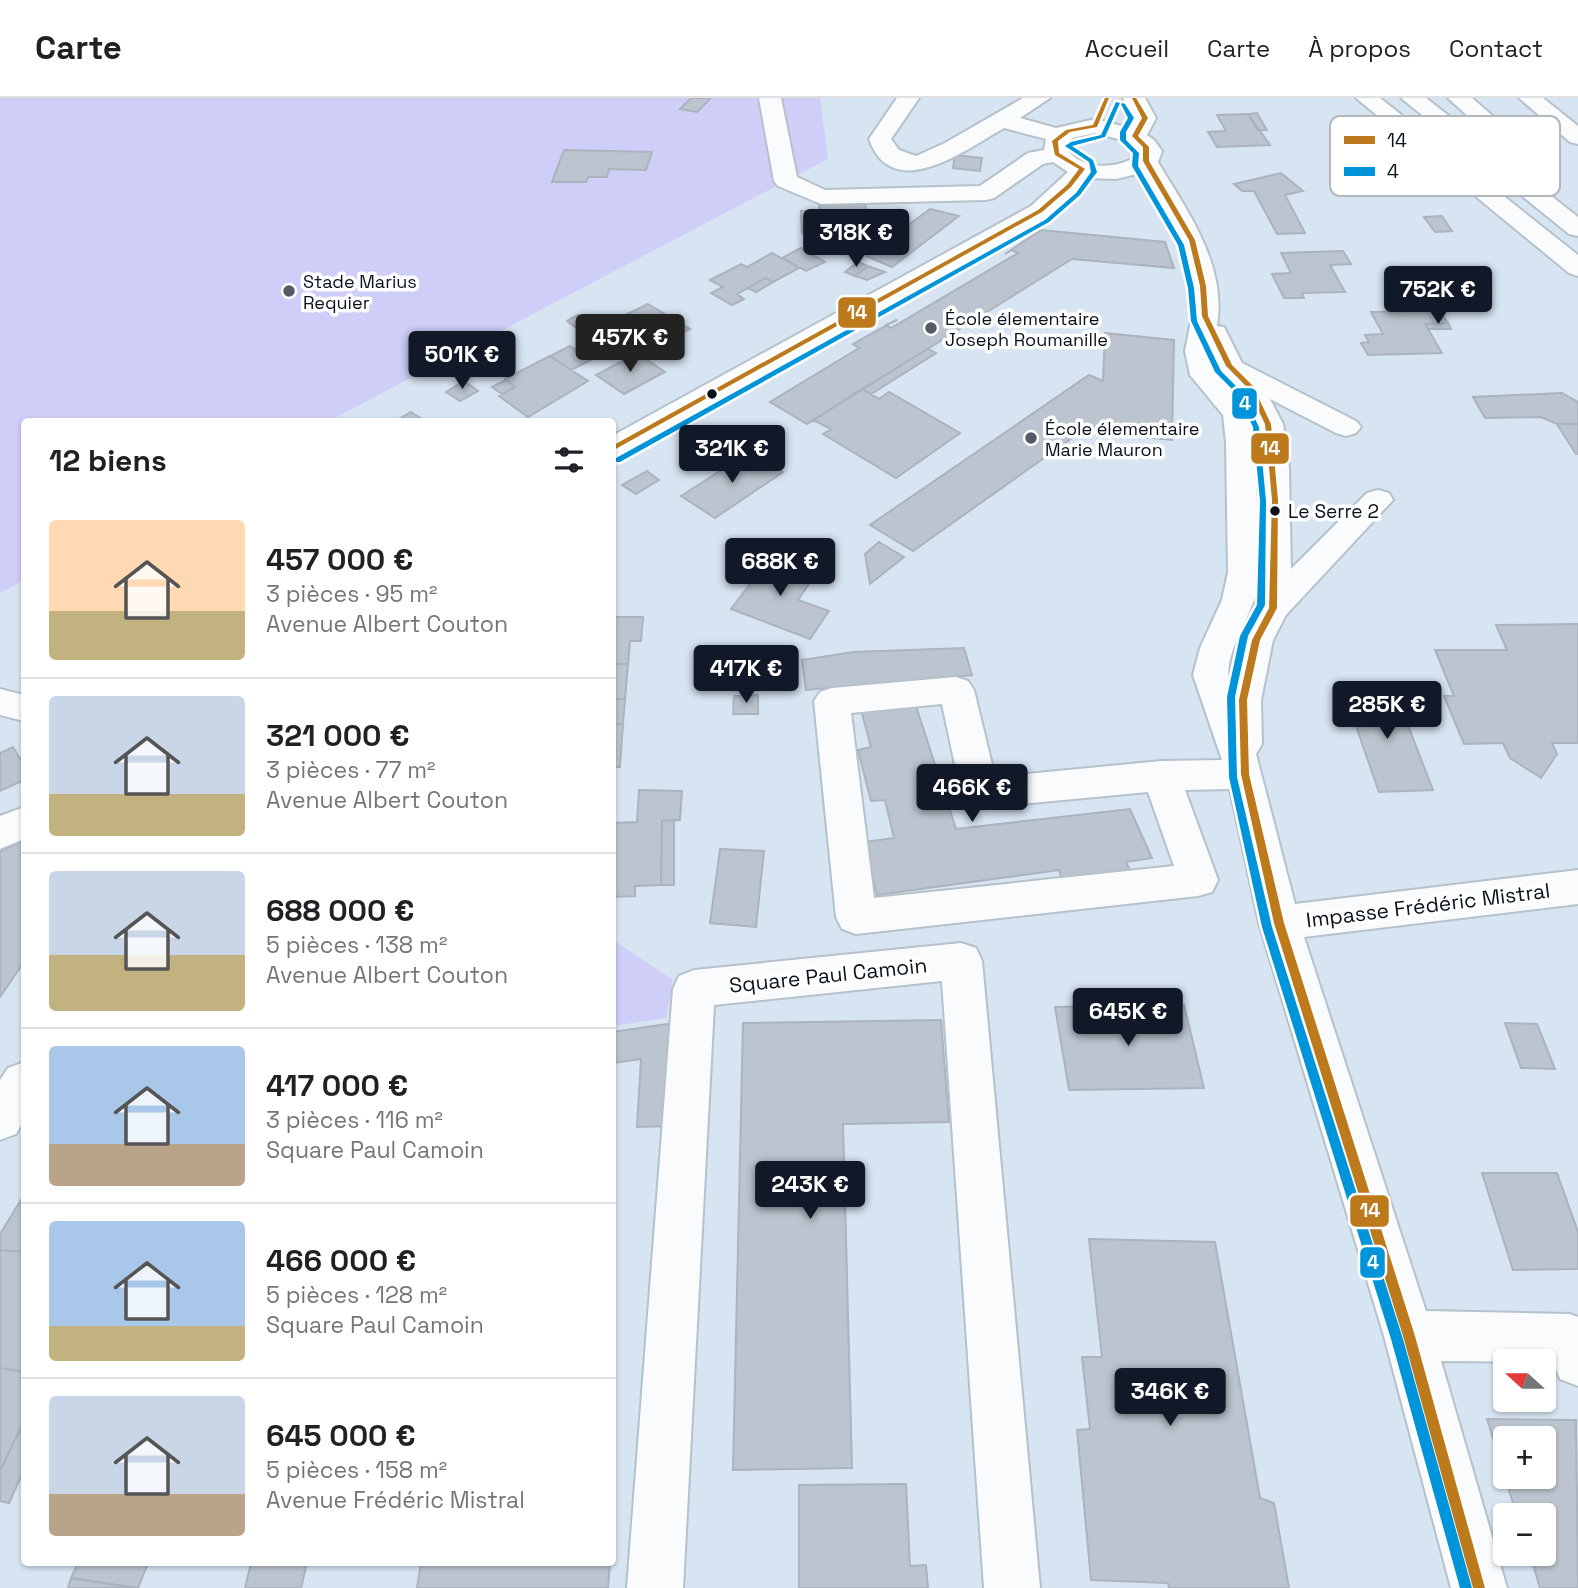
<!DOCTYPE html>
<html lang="fr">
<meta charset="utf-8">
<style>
body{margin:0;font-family:"Space Grotesk",sans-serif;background:#f2f2f2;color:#202124;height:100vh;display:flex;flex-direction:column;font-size:26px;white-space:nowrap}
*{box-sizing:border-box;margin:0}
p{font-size:23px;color:#757577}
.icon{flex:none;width:38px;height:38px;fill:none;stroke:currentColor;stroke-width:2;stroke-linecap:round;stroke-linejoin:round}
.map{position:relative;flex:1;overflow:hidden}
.panel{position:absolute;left:21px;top:320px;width:595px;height:1148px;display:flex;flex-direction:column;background:#fff;border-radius:7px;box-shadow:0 2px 5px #0004}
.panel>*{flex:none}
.needle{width:46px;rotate:291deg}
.controls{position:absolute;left:1493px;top:1251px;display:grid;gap:14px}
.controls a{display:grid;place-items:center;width:63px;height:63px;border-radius:7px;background:#fff;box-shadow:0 2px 5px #0004;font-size:35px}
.price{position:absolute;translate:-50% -60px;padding:0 16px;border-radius:7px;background:#111827;color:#fff;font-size:23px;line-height:46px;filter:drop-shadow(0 2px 4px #0008)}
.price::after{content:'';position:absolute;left:50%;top:42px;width:21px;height:16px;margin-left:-10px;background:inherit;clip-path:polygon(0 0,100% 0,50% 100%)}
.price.on{background:#222;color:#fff}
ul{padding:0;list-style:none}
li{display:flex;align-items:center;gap:21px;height:175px;padding:0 28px}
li+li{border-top:2px solid #e0e0e0}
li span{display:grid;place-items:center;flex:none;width:196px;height:140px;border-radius:7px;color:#555}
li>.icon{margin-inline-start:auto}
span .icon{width:84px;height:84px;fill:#fffc;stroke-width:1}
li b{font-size:30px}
h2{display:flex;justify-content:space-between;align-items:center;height:84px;padding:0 28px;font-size:30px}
header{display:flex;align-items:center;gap:42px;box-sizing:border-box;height:98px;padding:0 35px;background:#fff;border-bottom:2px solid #e0e0e0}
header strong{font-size:33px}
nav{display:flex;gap:38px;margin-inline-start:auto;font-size:24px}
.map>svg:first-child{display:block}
.green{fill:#cecef9}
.building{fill:#bcc4cf;stroke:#aab3be;stroke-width:2}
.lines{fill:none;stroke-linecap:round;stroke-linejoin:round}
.minor-casing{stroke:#b5c1cb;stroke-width:4}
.highway-casing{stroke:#b5c1cb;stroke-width:4}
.minor{fill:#f9fbfd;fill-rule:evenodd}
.highway{fill:#f9fbfd;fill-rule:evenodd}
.bus-1-casing{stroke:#fff;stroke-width:5}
.bus-2-casing{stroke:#fff;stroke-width:5}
.bus-1{fill:#bd7a1d;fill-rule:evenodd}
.bus-2{fill:#0095db;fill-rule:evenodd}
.poi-dot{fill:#515c66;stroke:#fff;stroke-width:2.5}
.bus-dot{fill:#09121b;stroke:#fff;stroke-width:2.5}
.labels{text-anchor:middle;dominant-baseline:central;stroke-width:7;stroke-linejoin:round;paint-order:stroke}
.far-poi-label{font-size:18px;fill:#09121b;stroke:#fff;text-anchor:start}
.bus-label{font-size:19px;fill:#09121b;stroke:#fff;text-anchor:start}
.street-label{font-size:21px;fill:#09121b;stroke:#fff}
.key{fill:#fff;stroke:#b5b8bb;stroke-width:2}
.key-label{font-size:19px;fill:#09121b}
.line-badge{stroke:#fff;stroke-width:2.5}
.badge-label{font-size:19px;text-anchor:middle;font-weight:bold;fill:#fff}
</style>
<header>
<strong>Carte</strong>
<nav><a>Accueil</a><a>Carte</a><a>À propos</a><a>Contact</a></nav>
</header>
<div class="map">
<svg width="1578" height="1490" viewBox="0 0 1578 1490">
<rect width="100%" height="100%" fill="#d7e5f2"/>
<path class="green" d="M 0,0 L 820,0 L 828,61 L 327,324 L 24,324 L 24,482 L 0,495 Z
M 613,842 L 673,882 L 666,920 L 613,928 Z"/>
<path class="building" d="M 691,0 L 707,0 L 710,1 L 697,14 L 680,11 Z
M 1257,15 L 1267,32 L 1257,32 L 1248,16 Z
M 1248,16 L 1270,47 L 1217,49 L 1208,34 L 1226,33 L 1217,17 Z
M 564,52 L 652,54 L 646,72 L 609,71 L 607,79 L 588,79 L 586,84 L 552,84 Z
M 955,57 L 982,60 L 980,73 L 953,70 Z
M 1281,75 L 1303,93 L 1285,97 L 1305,135 L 1277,136 L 1254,93 L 1242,93 L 1234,86 Z
M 819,104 L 865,104 L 866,112 L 855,112 L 857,134 L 802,135 L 801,113 L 820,113 Z
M 930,111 L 959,118 L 892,169 L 866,158 Z
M 1442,118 L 1452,133 L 1435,134 L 1424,119 Z
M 1041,132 L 1165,144 L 1174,170 L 1072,161 L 807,326 L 770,304 L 859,250 L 853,246 L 896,222 L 897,222 L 886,227 L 891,230 L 1018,155 L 1012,152 L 1005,156 Z
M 801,150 L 825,164 L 806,173 L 782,160 Z
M 1343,153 L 1351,166 L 1330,167 L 1345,194 L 1302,195 L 1304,200 L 1284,200 L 1272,176 L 1291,175 L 1281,155 Z
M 772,155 L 799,170 L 773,184 L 766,180 L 737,196 L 744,201 L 732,207 L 711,195 L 723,189 L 710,182 L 741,166 L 747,169 Z
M 858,164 L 868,168 L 855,178 L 845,174 Z
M 868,168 L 885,174 L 867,182 L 855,178 Z
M 766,180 L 773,184 L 756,194 L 748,190 Z
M 648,206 L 690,231 L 650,252 L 609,225 Z
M 1439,213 L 1448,225 L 1425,226 L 1442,255 L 1368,257 L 1361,245 L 1369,244 L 1365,237 L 1383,236 L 1371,214 Z
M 578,217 L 596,228 L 583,235 L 567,223 Z
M 1448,225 L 1451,231 L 1428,231 L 1425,226 Z
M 1105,235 L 1174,242 L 1172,342 L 1082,333 L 913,453 L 870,427 L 1089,277 L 1103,283 Z
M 570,248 L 591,262 L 571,272 L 550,258 Z
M 928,251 L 936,255 L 871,296 L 862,291 Z
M 637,255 L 665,274 L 624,296 L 596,277 Z
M 550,258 L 588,283 L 528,319 L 499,298 L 515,289 L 505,281 Z
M 506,282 L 515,289 L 502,296 L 492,289 Z
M 464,283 L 478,293 L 460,303 L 446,294 Z
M 862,291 L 879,301 L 889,294 L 960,335 L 896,380 L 823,336 L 831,331 L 813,322 Z
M 1562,295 L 1578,304 L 1578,326 L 1557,326 L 1541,319 L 1485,320 L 1473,299 Z
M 411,314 L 425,323 L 394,324 Z
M 1557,326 L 1578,326 L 1578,356 L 1576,356 Z
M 750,354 L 783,374 L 715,420 L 681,398 Z
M 647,373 L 659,382 L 636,396 L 622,387 Z
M 879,444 L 904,459 L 870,486 L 865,456 Z
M 760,458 L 815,477 L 798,502 L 829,513 L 810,541 L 731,511 L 750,486 L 741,484 Z
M 612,519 L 643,519 L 641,543 L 630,543 L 628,566 L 612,566 Z
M 1578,526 L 1578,645 L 1552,645 L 1557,656 L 1541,680 L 1510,660 L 1503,645 L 1464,646 L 1444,598 L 1454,598 L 1435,552 L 1507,552 L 1496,527 Z
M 964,550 L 972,577 L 806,592 L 802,562 L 853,554 Z
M 612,566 L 628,566 L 625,601 L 612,601 Z
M 1343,591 L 1394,591 L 1433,692 L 1379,694 Z
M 758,597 L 758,616 L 733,616 L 734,598 Z
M 612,601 L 625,601 L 623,626 L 612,626 Z
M 915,605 L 956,731 L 1130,711 L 1152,760 L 1126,764 L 1131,775 L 1063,785 L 1059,772 L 877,797 L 864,744 L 894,740 L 885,702 L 871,703 L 858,652 L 871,649 L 861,612 Z
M 612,626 L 623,626 L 620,669 L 612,669 Z
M 13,649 L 20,661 L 24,659 L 24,682 L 0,693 L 0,655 Z
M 639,692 L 682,693 L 680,722 L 662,723 L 661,787 L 635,788 L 635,798 L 612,799 L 612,725 L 637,724 Z
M 674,722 L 674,787 L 661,787 L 662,723 Z
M 24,742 L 24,864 L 0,899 L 0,754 Z
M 720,751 L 764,753 L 756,829 L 710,825 Z
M 1184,907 L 1204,990 L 1069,992 L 1055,909 Z
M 941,922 L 949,1024 L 843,1026 L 852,1370 L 733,1372 L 743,925 Z
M 674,925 L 668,1028 L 637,1029 L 641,961 L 612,965 L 612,934 Z
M 1505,925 L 1537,926 L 1555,971 L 1521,970 Z
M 1482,1075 L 1557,1075 L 1578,1134 L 1578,1171 L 1513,1172 Z
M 24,1097 L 24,1154 L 0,1152 L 0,1136 Z
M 1089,1141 L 1215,1144 L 1260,1400 L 1274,1405 L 1289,1490 L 1169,1490 L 1168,1485 L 1091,1482 L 1077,1332 L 1090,1331 L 1082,1259 L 1102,1259 Z
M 0,1152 L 24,1154 L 24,1274 L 0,1270 Z
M 0,1270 L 24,1274 L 24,1328 L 22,1327 L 0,1373 Z
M 1487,1321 L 1576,1322 L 1578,1490 L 1540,1490 L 1530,1456 L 1544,1456 L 1544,1418 L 1517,1418 L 1505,1379 L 1544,1379 L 1544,1340 L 1505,1340 L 1505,1378 Z
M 22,1327 L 24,1328 L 24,1372 L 9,1405 L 0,1403 L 0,1373 Z
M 906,1386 L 910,1468 L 926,1467 L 928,1490 L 799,1490 L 799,1387 Z
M 78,1465 L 148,1465 L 138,1490 L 71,1480 Z
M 251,1465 L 307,1465 L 301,1490 L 245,1490 Z
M 421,1465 L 610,1465 L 608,1490 L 417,1490 Z
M 71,1480 L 134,1490 L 68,1490 Z"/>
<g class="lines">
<g class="minor-casing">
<path id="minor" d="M 759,0 L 781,0 L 797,79 L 825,92 L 980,88 L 1028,55 L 1044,52 L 1046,41 L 1004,30 C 968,50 893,108 869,41 L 897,0 L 919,0 L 891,41 L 899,52 L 916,58 L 945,45 L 1023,0 L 1050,0 L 1020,20 L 1056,30 L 1095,21 L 1129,30 L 1134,20 L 1123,0 L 1145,0 L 1156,20 L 1147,37 L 1154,42 L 1162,53 L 1158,64 C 1187,113 1227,166 1217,228 L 1224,229 L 1242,265 L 1356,323 L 1361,329 L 1356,335 L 1346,338 L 1336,335 L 1270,301 L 1283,326 L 1289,369 L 1291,471 L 1367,395 L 1378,392 L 1389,395 L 1393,402 L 1286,517 L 1273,542 L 1261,602 L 1262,646 L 1256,656 L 1295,806 L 1578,772 L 1578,806 L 1304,839 L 1426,1213 L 1570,1216 L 1578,1219 L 1578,1288 L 1560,1281 L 1554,1266 L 1544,1264 L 1441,1263 L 1507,1490 L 1451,1490 L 1384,1238 L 1259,825 L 1230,691 L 1185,692 L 1218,782 L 1212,794 L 1198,798 L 856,836 L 842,831 L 836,819 L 814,603 L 820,594 L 832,590 L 956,579 L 968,583 L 974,592 L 995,679 L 1161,663 L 1222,662 L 1193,577 L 1200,550 L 1222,502 L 1228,474 L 1226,345 L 1223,317 L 1190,277 L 1185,253 L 1192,218 L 1190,188 L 1180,142 L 1141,75 L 1116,81 L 1087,80 L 1077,93 L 1049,118 L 622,358 L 612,360 L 612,338 L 1031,108 L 1068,74 L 1053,64 L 1043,66 L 994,100 L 986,102 L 821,106 L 778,88 L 774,83 ZM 1095,35 L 1118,41 L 1138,51 L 1138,57 C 1117,72 1081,73 1065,49 L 1072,40 ZM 1216,270 L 1238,292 L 1244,305 L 1218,275 ZM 1253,324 L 1253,326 L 1259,369 L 1260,460 ZM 1258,488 L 1256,510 L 1239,542 L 1230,583 C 1221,560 1254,514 1258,488 ZM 942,606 L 961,695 L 967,706 L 980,710 L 1148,694 L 1174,768 L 874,800 L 851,615 Z
M 1519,0 L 1543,0 L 1578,28 L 1578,46 L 1570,44 Z
M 0,591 L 24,597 L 24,623 L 0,617 Z
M 24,709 L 24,741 L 0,751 L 0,718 Z
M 961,845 L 976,850 L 982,863 L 1040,1490 L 984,1490 L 942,883 L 714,907 L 683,1490 L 627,1490 L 673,891 L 679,878 L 694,872 Z
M 24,964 L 24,1022 L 16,1036 L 0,1042 L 0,982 L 8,970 Z"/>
</g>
<g class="highway-casing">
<path id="highway" d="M 1356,0 L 1380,0 L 1578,157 L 1578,178 L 1569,175 Z
M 1401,0 L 1426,0 L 1578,119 L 1578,138 L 1569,136 Z
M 1448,0 L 1472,0 L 1532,52 L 1535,57 L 1532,62 L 1516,62 Z"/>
</g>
<use href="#minor" class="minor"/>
<use href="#highway" class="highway"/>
<g class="bus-1-casing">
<path id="bus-1" d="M 1105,0 L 1109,0 L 1097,29 L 1070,34 L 1058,43 L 1059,55 L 1085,71 L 1071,89 L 1042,114 L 612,353 L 612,348 L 1038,112 L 1067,87 L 1079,71 L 1055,57 L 1052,43 L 1066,32 L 1093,27 Z
M 1132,0 L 1136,0 L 1148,20 L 1138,38 L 1149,49 L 1149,63 L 1195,142 L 1206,188 L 1208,218 L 1232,267 L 1253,288 L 1271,326 L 1278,402 L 1277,510 L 1260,542 L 1247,602 L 1249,676 L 1284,825 L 1415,1238 L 1485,1490 L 1473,1490 L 1403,1238 L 1274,825 L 1241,676 L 1239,602 L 1252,542 L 1269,510 L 1272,402 L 1265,326 L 1247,289 L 1226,268 L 1202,218 L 1200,188 L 1189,142 L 1143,63 L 1143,49 L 1132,38 L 1142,20 Z"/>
</g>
<g class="bus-2-casing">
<path id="bus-2" d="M 1116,4 L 1120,5 L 1105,39 L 1072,48 L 1093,62 L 1097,74 L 1080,97 L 1049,124 L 620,364 L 616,364 L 616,360 L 1045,122 L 1076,95 L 1091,74 L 1089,64 L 1065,48 L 1071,44 L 1101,37 Z
M 1123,5 L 1125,6 L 1134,20 L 1126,34 L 1126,42 L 1139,55 L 1138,68 L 1184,147 L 1194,190 L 1197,223 L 1221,273 L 1242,294 L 1259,329 L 1266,403 L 1265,507 L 1248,538 L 1235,599 L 1237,679 L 1272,829 L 1403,1241 L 1472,1490 L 1460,1490 L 1391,1241 L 1262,829 L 1229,679 L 1227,599 L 1240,538 L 1257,507 L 1260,403 L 1253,329 L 1237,296 L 1215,274 L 1191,223 L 1188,190 L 1178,147 L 1132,68 L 1133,55 L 1120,42 L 1120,34 L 1128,20 L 1121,6 Z"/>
</g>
<use href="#bus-1" class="bus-1"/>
<use href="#bus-2" class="bus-2"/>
</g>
<g class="poi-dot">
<circle cx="289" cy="193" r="7"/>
<circle cx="931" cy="230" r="7"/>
<circle cx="1031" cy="340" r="7"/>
</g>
<g class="bus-dot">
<circle cx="712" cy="296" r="6"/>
<circle cx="1275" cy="413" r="6"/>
</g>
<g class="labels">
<g class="far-poi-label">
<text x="303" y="183">Stade Marius<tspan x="303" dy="21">Requier</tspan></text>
<text x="945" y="220">École élementaire<tspan x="945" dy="21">Joseph Roumanille</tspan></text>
<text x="1045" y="330">École élementaire<tspan x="1045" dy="21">Marie Mauron</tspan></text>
</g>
<g class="bus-label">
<text x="1288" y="413">Le Serre 2</text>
</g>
<g class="street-label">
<text transform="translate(1428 807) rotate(-7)">Impasse Frédéric Mistral</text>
<text transform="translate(828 877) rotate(-6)">Square Paul Camoin</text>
</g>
</g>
<rect x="1330" y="18" width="230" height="80" rx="10" class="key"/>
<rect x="1344" y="38" width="31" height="8" fill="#bd7a1d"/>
<rect x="1344" y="69" width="31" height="9" fill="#0095db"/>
<g class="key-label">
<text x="1387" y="49">14</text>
<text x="1387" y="80">4</text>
</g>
<g class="line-badge">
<rect x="837" y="198" width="40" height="33" rx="7" fill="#bd7a1d"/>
<rect x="1231" y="289" width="27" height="33" rx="7" fill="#0095db"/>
<rect x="1250" y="334" width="40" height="33" rx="7" fill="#bd7a1d"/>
<rect x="1349" y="1096" width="41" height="34" rx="7" fill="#bd7a1d"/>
<rect x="1359" y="1148" width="27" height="33" rx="7" fill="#0095db"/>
</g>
<g class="badge-label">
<text x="857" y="221">14</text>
<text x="1245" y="312">4</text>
<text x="1270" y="357">14</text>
<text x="1370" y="1119">14</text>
<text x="1373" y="1171">4</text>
</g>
</svg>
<div class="controls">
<a><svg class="needle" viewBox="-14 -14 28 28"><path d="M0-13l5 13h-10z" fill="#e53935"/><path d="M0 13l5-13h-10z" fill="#757577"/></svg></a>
<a>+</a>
<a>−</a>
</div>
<b class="price" style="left:856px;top:171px">318K €</b>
<b class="price" style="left:1438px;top:228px">752K €</b>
<b class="price on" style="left:630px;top:276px">457K €</b>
<b class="price" style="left:462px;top:293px">501K €</b>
<b class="price" style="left:732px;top:387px">321K €</b>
<b class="price" style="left:780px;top:500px">688K €</b>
<b class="price" style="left:746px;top:607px">417K €</b>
<b class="price" style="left:1387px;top:643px">285K €</b>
<b class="price" style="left:972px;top:726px">466K €</b>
<b class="price" style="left:1128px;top:950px">645K €</b>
<b class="price" style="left:810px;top:1123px">243K €</b>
<b class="price" style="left:1170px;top:1330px">346K €</b>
<section class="panel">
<h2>12 biens<svg class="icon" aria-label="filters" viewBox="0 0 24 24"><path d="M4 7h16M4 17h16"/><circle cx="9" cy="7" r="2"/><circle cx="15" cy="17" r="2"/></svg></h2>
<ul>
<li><span style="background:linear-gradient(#ffd9b3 65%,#c2b280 0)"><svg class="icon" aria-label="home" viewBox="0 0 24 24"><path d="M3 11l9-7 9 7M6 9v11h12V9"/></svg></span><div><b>457 000 €</b><p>3 pièces · 95 m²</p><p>Avenue Albert Couton</p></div></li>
<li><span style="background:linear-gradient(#c9d6e8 70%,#c2b280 0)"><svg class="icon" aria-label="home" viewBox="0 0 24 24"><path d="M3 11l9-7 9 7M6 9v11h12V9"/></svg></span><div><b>321 000 €</b><p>3 pièces · 77 m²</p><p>Avenue Albert Couton</p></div></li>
<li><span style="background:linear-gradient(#c9d6e8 60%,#c2b280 0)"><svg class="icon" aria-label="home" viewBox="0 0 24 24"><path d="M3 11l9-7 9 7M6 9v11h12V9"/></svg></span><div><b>688 000 €</b><p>5 pièces · 138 m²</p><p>Avenue Albert Couton</p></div></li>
<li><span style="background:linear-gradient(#a9c7e8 70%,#b9a48a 0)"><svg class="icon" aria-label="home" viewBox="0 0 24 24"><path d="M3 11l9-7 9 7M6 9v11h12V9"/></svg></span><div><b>417 000 €</b><p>3 pièces · 116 m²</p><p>Square Paul Camoin</p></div></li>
<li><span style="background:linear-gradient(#a9c7e8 75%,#c2b280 0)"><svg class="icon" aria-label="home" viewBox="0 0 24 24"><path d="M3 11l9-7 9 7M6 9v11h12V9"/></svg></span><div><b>466 000 €</b><p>5 pièces · 128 m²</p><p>Square Paul Camoin</p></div></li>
<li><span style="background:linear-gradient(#c9d6e8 70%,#b9a48a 0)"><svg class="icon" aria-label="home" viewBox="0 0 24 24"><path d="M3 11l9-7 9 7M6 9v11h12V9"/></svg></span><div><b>645 000 €</b><p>5 pièces · 158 m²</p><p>Avenue Frédéric Mistral</p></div></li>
</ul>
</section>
</div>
